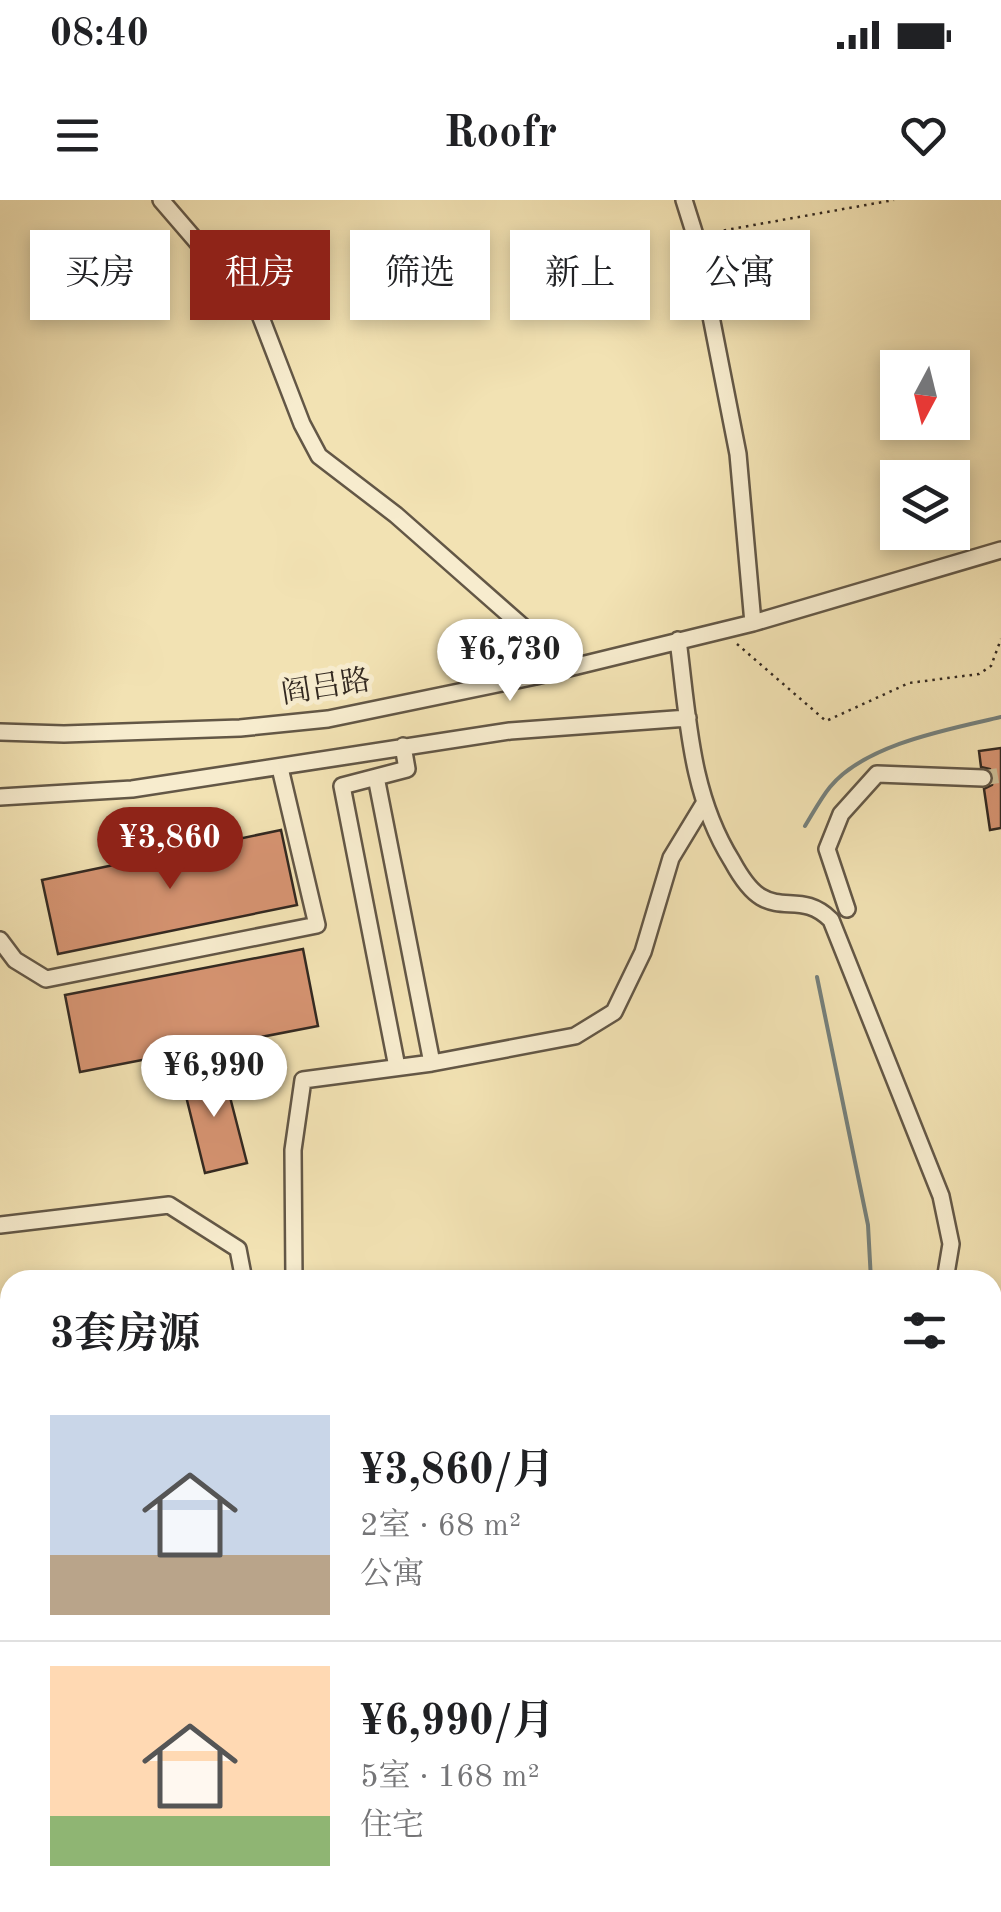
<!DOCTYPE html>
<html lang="zh">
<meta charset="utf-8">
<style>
body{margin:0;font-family:"Old Standard TT","Noto Serif SC",serif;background:#f2f2f2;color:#202124;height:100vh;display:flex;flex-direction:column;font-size:38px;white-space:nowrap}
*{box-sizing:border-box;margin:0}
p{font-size:32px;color:#757577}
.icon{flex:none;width:55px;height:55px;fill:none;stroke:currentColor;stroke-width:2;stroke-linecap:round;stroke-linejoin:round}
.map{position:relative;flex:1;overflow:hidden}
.details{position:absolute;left:0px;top:1070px;width:1002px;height:642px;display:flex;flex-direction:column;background:#fff;border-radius:30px 30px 0 0;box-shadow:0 5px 15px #0003}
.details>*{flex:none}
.guide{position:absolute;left:30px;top:30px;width:942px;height:90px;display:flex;gap:20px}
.needle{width:65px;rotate:187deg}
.buttons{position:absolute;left:880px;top:150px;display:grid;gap:20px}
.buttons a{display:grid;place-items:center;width:90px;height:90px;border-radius:0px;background:#fff;box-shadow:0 5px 15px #0003;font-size:50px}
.price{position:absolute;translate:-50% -85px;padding:0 22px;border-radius:35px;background:#fff;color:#222;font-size:32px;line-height:65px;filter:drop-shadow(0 2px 5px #0008)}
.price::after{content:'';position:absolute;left:50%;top:60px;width:30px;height:22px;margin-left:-15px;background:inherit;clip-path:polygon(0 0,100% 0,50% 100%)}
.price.selected{background:#8f2418;color:#fff}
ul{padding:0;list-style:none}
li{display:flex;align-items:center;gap:30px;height:250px;padding:0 50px}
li+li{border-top:2px solid #e0e0e0}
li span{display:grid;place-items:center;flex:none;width:280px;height:200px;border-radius:0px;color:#555}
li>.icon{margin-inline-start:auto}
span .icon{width:120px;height:120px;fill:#fffc;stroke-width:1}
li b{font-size:42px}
h2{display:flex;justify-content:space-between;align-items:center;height:120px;padding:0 50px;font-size:42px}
.pill{padding:0 35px;border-radius:0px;background:#fff;box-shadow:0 5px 15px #0003;font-size:35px;line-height:90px}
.pill.selected{background:#8f2418;color:#fff}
.status{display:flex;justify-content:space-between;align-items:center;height:70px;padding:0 50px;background:#fff;direction:ltr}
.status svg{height:28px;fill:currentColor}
header{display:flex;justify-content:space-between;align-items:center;height:130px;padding:0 50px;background:#fff;font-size:45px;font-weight:600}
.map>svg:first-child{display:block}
.green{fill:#c1c188;stroke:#7a7554;stroke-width:2.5}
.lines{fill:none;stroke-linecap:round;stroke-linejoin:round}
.stream{stroke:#75807c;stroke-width:4}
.building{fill:#d59371;stroke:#332921;stroke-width:2.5}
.minor-tunnel{stroke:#ccbd96;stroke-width:15;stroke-dasharray:15 8;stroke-linecap:butt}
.minor-casing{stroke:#635746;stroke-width:20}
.path{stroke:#332921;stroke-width:2.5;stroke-dasharray:2.5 5;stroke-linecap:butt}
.minor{stroke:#f7ecce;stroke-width:15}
.rail{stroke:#332921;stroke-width:4;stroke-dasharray:18 18;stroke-linecap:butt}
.labels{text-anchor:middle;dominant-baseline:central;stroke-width:10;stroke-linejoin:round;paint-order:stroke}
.street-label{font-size:30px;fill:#332921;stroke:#f7ecce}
</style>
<div class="status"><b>08:40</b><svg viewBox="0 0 49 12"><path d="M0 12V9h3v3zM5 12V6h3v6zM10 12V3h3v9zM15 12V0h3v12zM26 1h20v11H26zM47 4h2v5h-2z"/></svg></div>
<header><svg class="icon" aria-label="menu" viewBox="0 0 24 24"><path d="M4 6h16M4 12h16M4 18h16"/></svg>Roofr<svg class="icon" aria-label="heart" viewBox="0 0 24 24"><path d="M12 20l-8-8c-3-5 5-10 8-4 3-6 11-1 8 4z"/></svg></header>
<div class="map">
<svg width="1001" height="1712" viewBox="0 0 1001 1712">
<rect width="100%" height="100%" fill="#f2e2b3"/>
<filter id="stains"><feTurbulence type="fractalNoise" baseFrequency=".002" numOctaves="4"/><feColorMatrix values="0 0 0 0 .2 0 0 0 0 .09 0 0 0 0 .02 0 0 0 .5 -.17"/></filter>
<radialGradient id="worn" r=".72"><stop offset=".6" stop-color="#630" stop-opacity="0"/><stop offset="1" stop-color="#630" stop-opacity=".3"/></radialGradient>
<path class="green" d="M 10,1347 L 10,1702 L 166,1703 L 173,1712 L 0,1712 L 0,1349 Z"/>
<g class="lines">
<path class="stream" d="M 805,626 C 813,613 821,598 830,587 C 865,544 950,529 1001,517
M 817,777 L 868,1025 L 871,1080"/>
</g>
<path class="building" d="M 1001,548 L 1001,628 L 990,630 L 984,589 L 992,585 L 994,577 L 990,569 L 981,567 L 979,551 Z
M 281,630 L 297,705 L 58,754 L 42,680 Z
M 303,749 L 318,826 L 80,872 L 65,795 Z
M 222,866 L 247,963 L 205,973 L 181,876 Z"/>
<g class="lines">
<path class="minor-tunnel" d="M 983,578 L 1001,575"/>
<g class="minor-casing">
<path id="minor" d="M 161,0 L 260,115 L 302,224 L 319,256 L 396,315 L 530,433 L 536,476
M 684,0 L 695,35 L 738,254 L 753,423
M 678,440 C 688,517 690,594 732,661 C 738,672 749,690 761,697 C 784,711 805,694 831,720 L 941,996 L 951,1044 L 945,1080
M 0,532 L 64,534 L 240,528 L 328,519 L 536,476 L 753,423 L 1001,350
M 376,577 L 432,863
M 0,597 L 132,589 L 510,531 L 688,518
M 847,709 L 827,649 L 841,614 L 877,574 L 983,578
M 0,740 L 15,760 L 46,779 L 317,725 L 280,568
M 397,867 L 342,586 L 407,569 L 403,546
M 0,1025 L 169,1005 L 238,1049 L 244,1080
M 294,1080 L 293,950 L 303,880 L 432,863 L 575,836 L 614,812 L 643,752 L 671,658 L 705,602
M 992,1114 L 1001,1113
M 0,1128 L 7,1143
M 992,1186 L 1001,1184
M 0,1576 L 10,1593
M 41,1702 L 52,1712
M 392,1712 L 430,1702
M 715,1712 L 719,1702"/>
</g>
<path class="path" d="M 709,33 L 894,0
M 737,444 L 826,521 L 909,483 L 979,474 L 991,466 L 1001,439
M 992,1698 L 996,1712
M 529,1702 L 530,1712
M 615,1702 L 617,1712"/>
<use href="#minor" class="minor"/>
<path class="rail" d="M 992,1140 L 1001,1139
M 0,1339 L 10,1336"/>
</g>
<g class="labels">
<g class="street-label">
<text transform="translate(326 488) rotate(-9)">阎吕路</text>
</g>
</g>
<rect width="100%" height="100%" filter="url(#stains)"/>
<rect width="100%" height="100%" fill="url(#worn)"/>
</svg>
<div class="buttons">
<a><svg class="needle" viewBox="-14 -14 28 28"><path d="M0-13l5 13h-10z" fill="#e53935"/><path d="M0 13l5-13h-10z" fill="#757577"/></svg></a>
<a><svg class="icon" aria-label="layers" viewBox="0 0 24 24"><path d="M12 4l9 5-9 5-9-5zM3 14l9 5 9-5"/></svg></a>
</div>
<b class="price" style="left:510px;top:504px">¥6,730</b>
<b class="price selected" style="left:170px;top:692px">¥3,860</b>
<b class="price" style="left:214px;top:920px">¥6,990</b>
<div class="guide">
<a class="pill">买房</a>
<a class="pill selected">租房</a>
<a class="pill">筛选</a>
<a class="pill">新上</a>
<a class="pill">公寓</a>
</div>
<section class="details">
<h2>3套房源<svg class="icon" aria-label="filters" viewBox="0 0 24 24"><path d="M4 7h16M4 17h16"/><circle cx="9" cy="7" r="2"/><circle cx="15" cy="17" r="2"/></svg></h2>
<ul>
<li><span style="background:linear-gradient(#c9d6e8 70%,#b9a48a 0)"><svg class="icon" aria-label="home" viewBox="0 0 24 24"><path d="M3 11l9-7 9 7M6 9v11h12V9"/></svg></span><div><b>¥3,860/月</b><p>2室 · 68 m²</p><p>公寓</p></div></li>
<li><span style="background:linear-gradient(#ffd9b3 75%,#8fb573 0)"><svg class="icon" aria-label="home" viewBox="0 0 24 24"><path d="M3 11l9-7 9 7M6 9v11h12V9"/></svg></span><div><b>¥6,990/月</b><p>5室 · 168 m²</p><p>住宅</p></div></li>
</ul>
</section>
</div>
